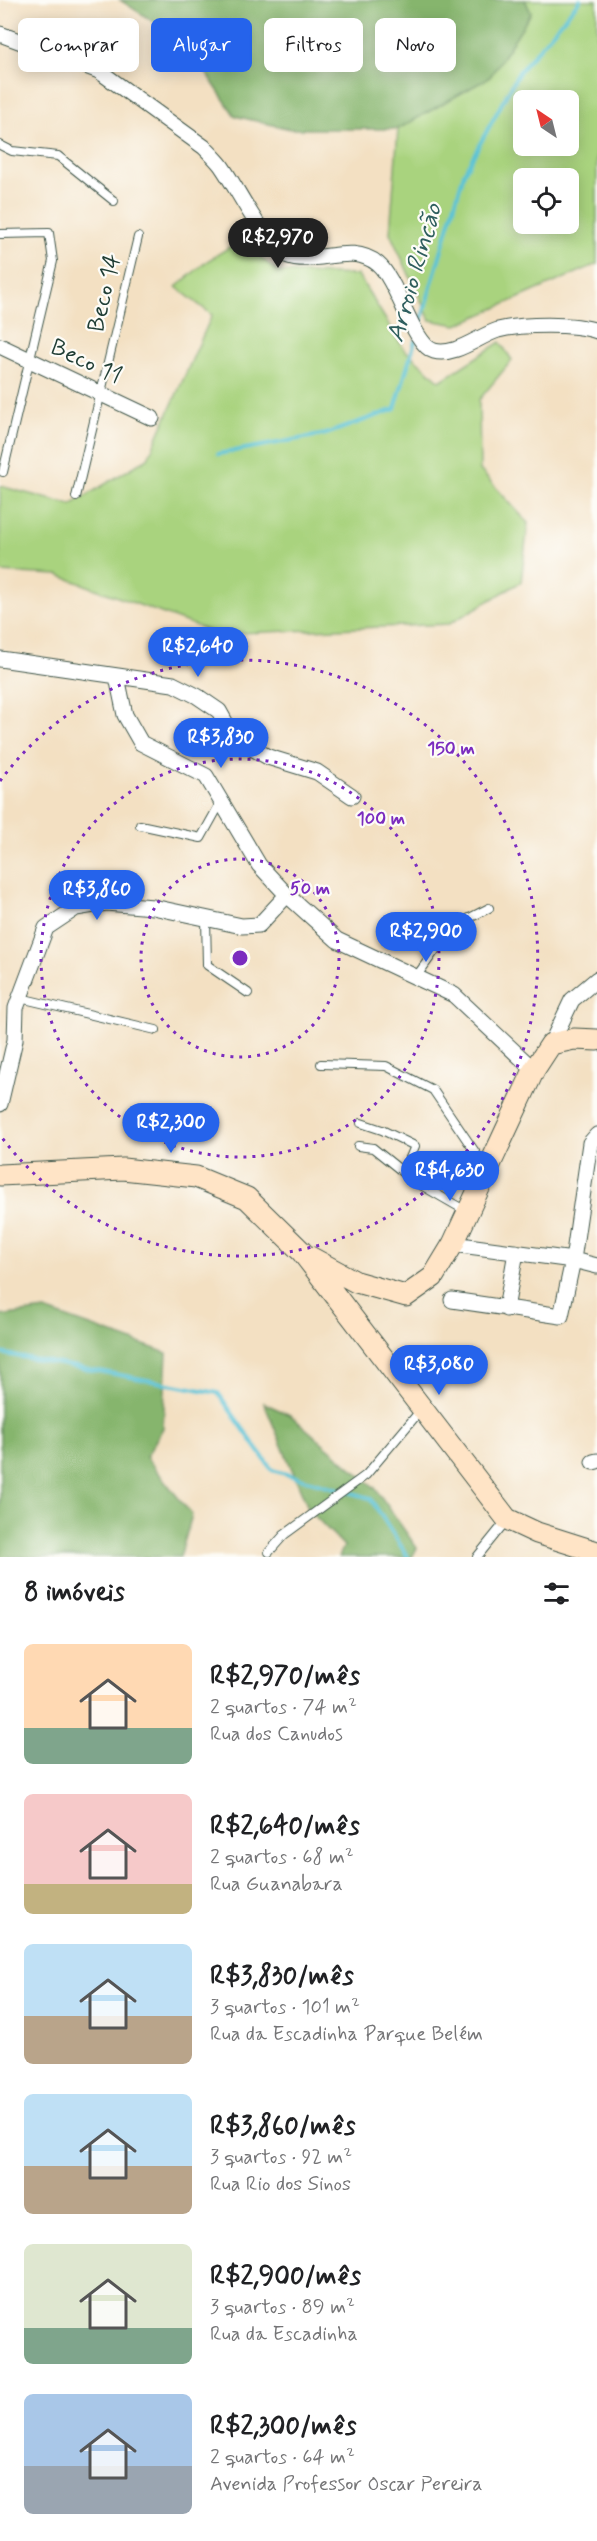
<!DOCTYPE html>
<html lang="pt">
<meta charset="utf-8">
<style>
body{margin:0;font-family:Mynerve,sans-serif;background:#f2f2f2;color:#202124;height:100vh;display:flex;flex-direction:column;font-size:22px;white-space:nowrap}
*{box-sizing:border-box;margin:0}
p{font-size:20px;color:#757577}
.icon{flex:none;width:33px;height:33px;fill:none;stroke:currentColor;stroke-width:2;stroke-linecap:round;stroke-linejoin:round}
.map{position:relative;height:1557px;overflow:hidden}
.details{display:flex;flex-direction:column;background:#fff;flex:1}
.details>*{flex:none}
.hud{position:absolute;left:18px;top:18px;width:561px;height:54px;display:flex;gap:12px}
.needle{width:39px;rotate:325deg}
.tools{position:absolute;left:513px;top:90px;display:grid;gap:12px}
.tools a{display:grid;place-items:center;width:66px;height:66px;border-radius:9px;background:#fff;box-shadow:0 3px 15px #0003;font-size:30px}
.price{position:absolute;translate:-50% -51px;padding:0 14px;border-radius:21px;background:#2563eb;color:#fff;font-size:20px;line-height:39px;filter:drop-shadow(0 2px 3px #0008)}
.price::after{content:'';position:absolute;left:50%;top:36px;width:18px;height:14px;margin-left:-9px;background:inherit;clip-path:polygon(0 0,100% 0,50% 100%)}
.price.selected{background:#222;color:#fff}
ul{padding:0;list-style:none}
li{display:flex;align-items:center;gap:18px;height:150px;padding:0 24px}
li span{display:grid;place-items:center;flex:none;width:168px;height:120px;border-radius:9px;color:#555}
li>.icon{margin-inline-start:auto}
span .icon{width:72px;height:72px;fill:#fffc;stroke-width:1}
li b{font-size:26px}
h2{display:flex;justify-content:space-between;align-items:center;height:72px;padding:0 24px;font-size:26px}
.pill{padding:0 21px;border-radius:9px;background:#fff;box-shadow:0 3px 15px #0003;font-size:21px;line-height:54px}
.pill.selected{background:#2563eb;color:#fff}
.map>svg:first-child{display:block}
.green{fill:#a9d37e;stroke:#648859;stroke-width:1.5;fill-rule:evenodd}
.forest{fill:#86b56d;stroke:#527950;stroke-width:1.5}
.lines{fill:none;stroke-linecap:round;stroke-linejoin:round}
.stream{stroke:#5ac3d7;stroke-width:4}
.lane-casing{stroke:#3f5549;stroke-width:10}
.street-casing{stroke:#3f5549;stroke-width:17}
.secondary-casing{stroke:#3f5549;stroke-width:23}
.lane{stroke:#fff;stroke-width:8}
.street{stroke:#fff;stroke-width:15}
.secondary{stroke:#ffe4c6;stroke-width:21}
.ring{fill:none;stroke:#7b2cbf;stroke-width:3;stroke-dasharray:3 6}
.labels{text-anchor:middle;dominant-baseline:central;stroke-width:4.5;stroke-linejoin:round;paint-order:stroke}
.street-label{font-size:24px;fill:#1f3d34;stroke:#fdfcf7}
.water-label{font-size:26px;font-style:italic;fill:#2e5e5d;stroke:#fdfcf7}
.centre{fill:#7b2cbf;stroke:#fdfcf7;stroke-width:3}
.ring-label{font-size:18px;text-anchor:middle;font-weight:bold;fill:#7b2cbf;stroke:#fdfcf7;stroke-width:4.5;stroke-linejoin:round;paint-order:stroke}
</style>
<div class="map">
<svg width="597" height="1557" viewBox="0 0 597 1557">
<rect width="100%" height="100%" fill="#fdfcf7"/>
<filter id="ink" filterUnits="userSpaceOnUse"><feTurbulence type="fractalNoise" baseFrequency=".0167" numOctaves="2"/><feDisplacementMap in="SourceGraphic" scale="12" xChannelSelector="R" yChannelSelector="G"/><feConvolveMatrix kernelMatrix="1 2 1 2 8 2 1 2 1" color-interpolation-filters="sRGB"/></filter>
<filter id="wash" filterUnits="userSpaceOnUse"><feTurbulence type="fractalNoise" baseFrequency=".008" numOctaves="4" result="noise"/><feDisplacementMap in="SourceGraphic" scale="24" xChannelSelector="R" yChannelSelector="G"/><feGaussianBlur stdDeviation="1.35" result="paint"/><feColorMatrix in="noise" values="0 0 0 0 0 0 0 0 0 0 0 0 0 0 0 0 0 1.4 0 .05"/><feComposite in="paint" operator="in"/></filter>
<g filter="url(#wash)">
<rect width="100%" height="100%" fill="#f3e0c2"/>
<path class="green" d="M 525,0 L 597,0 L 597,264 L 457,325 L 430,320 L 390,233 L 398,129 L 490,77 L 531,13 ZM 524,100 L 568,100 L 568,146 L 524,146 ZM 524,178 L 568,178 L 568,224 L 524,224 Z
M 241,240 L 278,272 L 358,275 L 404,349 L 440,381 L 500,342 L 512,360 L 479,400 L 480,470 L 528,523 L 521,582 L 449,624 L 218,634 L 58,575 L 0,572 L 0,486 L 71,505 L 148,458 L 212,315 L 176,287 L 207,261 Z"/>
<path class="forest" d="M 120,0 L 525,0 L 531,13 L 490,77 L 398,129 L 290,129 L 235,116 L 186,43 Z
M 45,1310 L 167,1353 L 163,1428 L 146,1457 L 192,1515 L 180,1557 L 0,1557 L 0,1316 Z
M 264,1403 L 290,1415 L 375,1488 L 417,1548 L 412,1557 L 339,1557 L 344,1546 L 309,1510 Z"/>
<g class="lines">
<path class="stream" d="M 419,328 L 464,173 L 519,72 L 580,0
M 218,454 L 326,434 L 395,409 L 415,341
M 0,1353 L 218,1393 L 272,1470 L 370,1498 L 408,1557"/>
</g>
</g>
<g filter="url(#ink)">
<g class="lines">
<g class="lane-casing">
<path id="lane" d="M 0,145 L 12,151 L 58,156 L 114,201
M 0,234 L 49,233 L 53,261 L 3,472
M 76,497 L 138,237
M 140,825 L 201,838 L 221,802
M 206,918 L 207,965 L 248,993
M 416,977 L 452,927 L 489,908
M 20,998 L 156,1030
M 321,1064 L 386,1066 L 433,1090 L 486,1168
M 361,1123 L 382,1130 L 415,1146 L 404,1172
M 358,1146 L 373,1148 L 414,1181 L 466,1211
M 269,1552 L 284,1535 L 366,1475 L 420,1411
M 477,1557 L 506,1521"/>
</g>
<g class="street-casing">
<path id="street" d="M 0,34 L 99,71 L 204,147 C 210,153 215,158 220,164 C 236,185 264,245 286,255 C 317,267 350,241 378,264 C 398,281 413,345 434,351 C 454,357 479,336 498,330 C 521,324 575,323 597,331
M 0,346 L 152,418
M 0,659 L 173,684 L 197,696 L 219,711 L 234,738 L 268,757 L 317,772 L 352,796
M 117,677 L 125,715 L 141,743 L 206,776 L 259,865 L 287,895 L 337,940 L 454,995 L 534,1070
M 551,1044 L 572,1000 L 597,979
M 0,1104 L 15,1040 L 16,1008 L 46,928 L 76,908 L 106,903 L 153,907 L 242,926 L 259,925 L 287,895
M 453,1244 L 573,1260 L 597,1266
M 452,1300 L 561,1316 L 573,1260 L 590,1143 L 597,1135
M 506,1309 L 516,1252
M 593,1462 L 597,1461"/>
</g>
<g class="secondary-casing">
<path id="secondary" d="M 0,1175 L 123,1169 L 196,1177 L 247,1198 L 302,1252 L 507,1519 L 537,1533 L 597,1552
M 310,1257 L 356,1282 L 406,1296 L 433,1277 L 453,1244 L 534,1070 L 551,1044 L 574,1039 L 597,1040"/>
</g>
<use href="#lane" class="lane"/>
<use href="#street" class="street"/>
<use href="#secondary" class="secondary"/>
</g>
</g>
<g class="ring">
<circle cx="240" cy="958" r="99"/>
<circle cx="240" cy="958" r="199"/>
<path d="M0 781A298 298 0 1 1 0 1135"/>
</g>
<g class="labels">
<g class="street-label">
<text transform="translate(105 293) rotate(-77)">Beco 14</text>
<text transform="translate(86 362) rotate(25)">Beco 11</text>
</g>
<g class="water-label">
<text transform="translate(415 273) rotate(-74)">Arroio Rincão</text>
</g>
</g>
<circle cx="240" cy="958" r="9" class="centre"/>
<g class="ring-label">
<text x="451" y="754">150 m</text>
<text x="381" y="824">100 m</text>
<text x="310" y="894">50 m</text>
</g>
</svg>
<div class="tools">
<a><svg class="needle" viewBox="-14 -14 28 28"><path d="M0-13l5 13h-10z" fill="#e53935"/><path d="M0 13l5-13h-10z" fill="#757577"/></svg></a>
<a><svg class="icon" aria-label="locate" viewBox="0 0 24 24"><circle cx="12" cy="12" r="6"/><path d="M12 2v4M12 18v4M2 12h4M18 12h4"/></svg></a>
</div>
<b class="price selected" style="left:278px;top:269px">R$2,970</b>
<b class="price" style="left:198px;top:678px">R$2,640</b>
<b class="price" style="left:221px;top:769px">R$3,830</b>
<b class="price" style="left:97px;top:921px">R$3,860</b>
<b class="price" style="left:426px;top:963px">R$2,900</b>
<b class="price" style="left:171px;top:1154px">R$2,300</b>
<b class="price" style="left:450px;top:1202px">R$4,630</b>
<b class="price" style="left:439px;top:1396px">R$3,080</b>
<div class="hud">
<a class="pill">Comprar</a>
<a class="pill selected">Alugar</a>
<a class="pill">Filtros</a>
<a class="pill">Novo</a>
</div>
</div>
<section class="details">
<h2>8 imóveis<svg class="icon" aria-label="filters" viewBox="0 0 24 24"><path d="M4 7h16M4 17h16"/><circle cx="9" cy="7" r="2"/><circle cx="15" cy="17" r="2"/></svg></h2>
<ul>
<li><span style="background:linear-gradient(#ffd9b3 70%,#7fa58c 0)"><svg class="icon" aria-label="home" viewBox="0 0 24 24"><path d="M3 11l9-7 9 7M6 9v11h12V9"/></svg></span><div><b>R$2,970/mês</b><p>2 quartos · 74 m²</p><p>Rua dos Canudos</p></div></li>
<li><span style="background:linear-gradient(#f6c9c9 75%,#c2b280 0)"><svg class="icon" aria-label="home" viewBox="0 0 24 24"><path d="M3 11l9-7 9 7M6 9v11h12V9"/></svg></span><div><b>R$2,640/mês</b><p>2 quartos · 68 m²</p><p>Rua Guanabara</p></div></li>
<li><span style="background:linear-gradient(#bfe0f5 60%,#b9a48a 0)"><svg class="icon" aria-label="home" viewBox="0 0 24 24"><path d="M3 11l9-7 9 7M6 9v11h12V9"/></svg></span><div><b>R$3,830/mês</b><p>3 quartos · 101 m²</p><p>Rua da Escadinha Parque Belém</p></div></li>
<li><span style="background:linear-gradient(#bfe0f5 60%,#b9a48a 0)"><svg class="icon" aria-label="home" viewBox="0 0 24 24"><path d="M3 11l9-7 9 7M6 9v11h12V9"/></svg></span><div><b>R$3,860/mês</b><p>3 quartos · 92 m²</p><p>Rua Rio dos Sinos</p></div></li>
<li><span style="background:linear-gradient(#dfe7d0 70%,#7fa58c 0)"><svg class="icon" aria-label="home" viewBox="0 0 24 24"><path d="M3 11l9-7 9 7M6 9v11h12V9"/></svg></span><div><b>R$2,900/mês</b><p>3 quartos · 89 m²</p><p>Rua da Escadinha</p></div></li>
<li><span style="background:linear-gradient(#a9c7e8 60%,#9aa5b1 0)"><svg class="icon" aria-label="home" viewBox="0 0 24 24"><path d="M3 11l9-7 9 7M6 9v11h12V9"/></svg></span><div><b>R$2,300/mês</b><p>2 quartos · 64 m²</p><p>Avenida Professor Oscar Pereira</p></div></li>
</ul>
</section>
